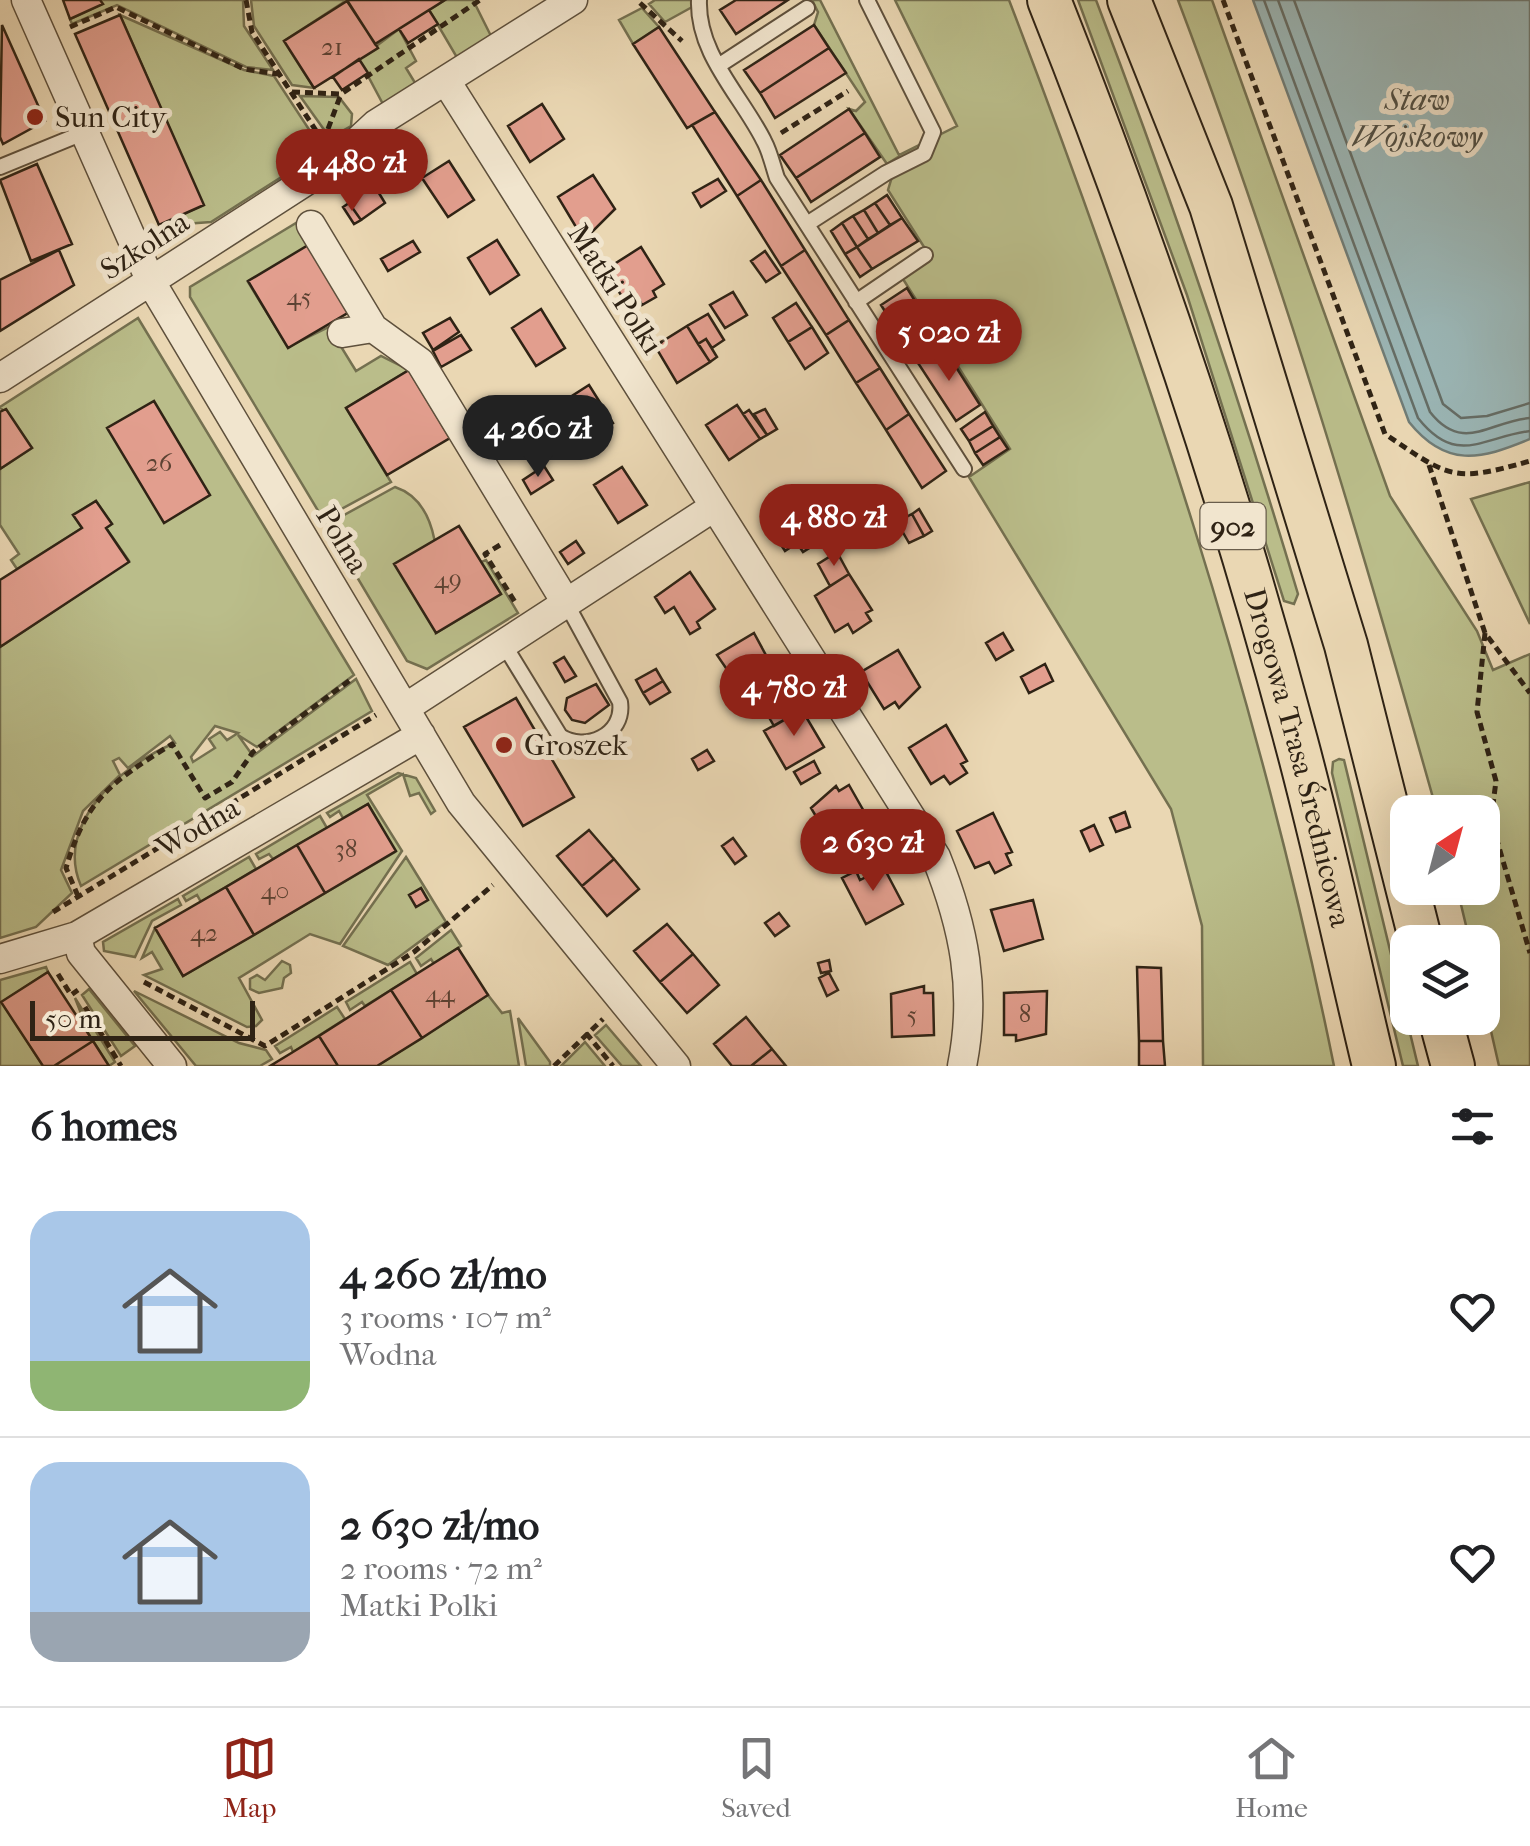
<!DOCTYPE html>
<meta charset="utf-8">
<style>
body{margin:0;font-family:"IM FELL French Canon",serif;background:#f6f6f6;color:#202124;height:100vh;display:flex;flex-direction:column;font-size:38px;white-space:nowrap}
*{box-sizing:border-box;margin:0}
p{font-size:32px;color:#757577}
.icon{flex:none;width:55px;height:55px;fill:none;stroke:currentColor;stroke-width:2;stroke-linecap:round;stroke-linejoin:round}
.map{position:relative;height:1066px;overflow:hidden}
.sheet{display:flex;flex-direction:column;background:#fff;flex:1}
.sheet>*{flex:none}
.needle{width:65px;rotate:36deg}
.fabs{position:absolute;left:1390px;top:795px;display:grid;gap:20px}
.fabs a{display:grid;place-items:center;width:110px;height:110px;border-radius:20px;background:#fff;box-shadow:0 10px 40px #0002;font-size:50px}
.scale{position:absolute;left:30px;bottom:25px;width:225px;box-sizing:border-box;padding-left:10px;border:5px solid #2f2315;border-top:0;font-size:28px;line-height:35px;white-space:nowrap;color:#2f2315;-webkit-text-stroke:8px #f1e5ce;paint-order:stroke}
.price{position:absolute;translate:-50% -85px;padding:0 22px;border-radius:35px;background:#8f2418;color:#fff;font-size:32px;line-height:65px;filter:drop-shadow(0 2px 5px #0008)}
.price::after{content:'';position:absolute;left:50%;top:60px;width:30px;height:22px;margin-left:-15px;background:inherit;clip-path:polygon(0 0,100% 0,50% 100%)}
.price.on{background:#222;color:#fff}
ul{padding:0;list-style:none}
li{display:flex;align-items:center;gap:30px;height:250px;padding:0 30px}
li+li{border-top:2px solid #e0e0e0}
li span{display:grid;place-items:center;flex:none;width:280px;height:200px;border-radius:30px;color:#555}
li>.icon{margin-inline-start:auto}
span .icon{width:120px;height:120px;fill:#fffc;stroke-width:1}
li b{font-size:42px}
h2{display:flex;justify-content:space-between;align-items:center;height:120px;padding:0 30px;font-size:42px}
.tabs{display:flex;justify-content:space-around;align-items:center;height:140px;border-top:2px solid #e0e0e0;background:#fff;font-size:28px;color:#757577}
.tabs a{display:grid;justify-items:center;gap:5px}
.tabs .on{color:#8f2418}
.map>svg:first-child{display:block}
.green{fill:#babd8a;stroke:#747050;stroke-width:2.5;fill-rule:evenodd}
.water{fill:#9bb7b7;stroke:#707c76;stroke-width:2.5}
.lines{fill:none;stroke-linecap:round;stroke-linejoin:round}
.shore{stroke:#656d66;stroke-width:2.5}
.building{fill:#e29e8e;stroke:#2f2315;stroke-width:2.5}
.service-casing{stroke:#5e503c;stroke-width:18}
.minor-casing{stroke:#5e503c;stroke-width:31}
.primary-casing{stroke:#2f2315;stroke-width:46}
.path{stroke:#2f2315;stroke-width:5;stroke-dasharray:8 5;stroke-linecap:butt}
.service{stroke:#f1e5ce;stroke-width:14}
.minor{stroke:#f1e5ce;stroke-width:28}
.primary{stroke:#ead7b3;stroke-width:42}
.poi-dot{fill:#8f2418;stroke:#f1e5ce;stroke-width:4}
.labels{text-anchor:middle;dominant-baseline:central;stroke-width:10;stroke-linejoin:round;paint-order:stroke}
.number-label{font-size:25px;fill:#5c4233}
.shield{fill:#f1e5ce;stroke:#695d4c;stroke-width:2.5}
.shield-label{font-size:28px;font-weight:bold;fill:#2f2315}
.poi-label{font-size:30px;fill:#2f2315;stroke:#f1e5ce;text-anchor:start}
.street-label{font-size:30px;fill:#2f2315;stroke:#f1e5ce}
.water-label{font-size:32px;font-style:italic;fill:#4f4f46;stroke:#f1e5ce}
</style>
<div class="map">
<svg width="1530" height="1066" viewBox="0 0 1530 1066">
<rect width="100%" height="100%" fill="#ead7b3"/>
<filter id="stains"><feTurbulence type="fractalNoise" baseFrequency=".002" numOctaves="4"/><feColorMatrix values="0 0 0 0 .2 0 0 0 0 .09 0 0 0 0 .02 0 0 0 .5 -.17"/></filter>
<radialGradient id="worn" r=".72"><stop offset=".6" stop-color="#630" stop-opacity="0"/><stop offset="1" stop-color="#630" stop-opacity=".3"/></radialGradient>
<path class="green" d="M 100,0 L 243,0 L 244,26 L 273,70 L 246,67 L 117,5 L 72,24 L 70,19 L 102,4 Z
M 251,0 L 347,0 L 284,41 L 314,88 L 292,85 L 254,26 Z
M 445,0 L 473,0 L 492,38 L 459,61 L 429,10 Z
M 655,0 L 696,0 L 694,6 L 665,22 L 649,4 Z
M 812,0 L 820,0 L 899,155 L 957,126 L 895,0 L 1009,0 C 1142,347 1260,701 1334,1066 L 1203,1066 L 1202,926 L 1171,809 L 969,477 L 1010,449 L 903,279 L 931,258 L 888,190 L 898,157 L 887,164 L 849,109 L 856,111 L 865,102 L 814,25 L 818,12 Z
M 1078,0 L 1096,0 C 1171,196 1238,393 1298,594 L 1294,604 L 1284,601 L 1187,295 Z
M 1178,0 L 1212,0 L 1390,496 L 1477,631 L 1493,670 L 1530,654 L 1530,1066 L 1499,1066 L 1483,996 L 1482,942 L 1470,942 L 1457,888 L 1482,888 L 1482,812 L 1437,812 C 1360,538 1279,266 1178,0 Z
M 642,8 L 659,27 L 633,44 L 619,20 Z
M 120,15 L 244,70 L 274,76 L 312,134 L 302,164 L 211,222 L 184,224 L 163,235 L 159,225 L 203,205 Z
M 399,29 L 416,61 L 406,68 L 417,86 L 384,106 L 359,59 Z
M 300,96 L 339,97 L 352,114 L 351,126 L 330,138 Z
M 301,220 L 330,268 L 248,282 L 288,347 L 329,327 L 356,371 L 381,356 L 409,370 L 346,408 L 391,482 L 323,519 L 190,297 L 190,287 Z
M 138,318 L 354,675 L 257,747 L 238,735 L 253,756 L 356,679 L 372,711 L 81,886 C 54,825 120,765 175,743 L 170,736 L 128,768 L 119,758 L 113,761 L 120,775 L 83,811 L 61,870 L 72,893 L 36,927 L 0,938 L 0,647 L 129,561 L 106,528 L 112,524 L 96,501 L 73,515 L 82,528 L 17,569 L 11,560 L 19,554 L 0,525 L 0,469 L 32,448 L 0,407 ZM 215,726 L 238,733 L 227,740 L 220,732 L 209,739 L 215,748 L 193,762 L 191,757 Z
M 1530,482 L 1530,624 L 1471,499 Z
M 395,487 C 449,505 437,589 436,633 L 501,594 L 481,562 L 486,560 L 518,613 L 427,669 L 407,661 L 326,525 Z
M 1339,759 L 1344,760 L 1418,1066 L 1403,1066 L 1332,773 L 1333,762 Z
M 398,773 L 416,778 L 435,811 L 431,814 L 419,793 L 410,796 L 403,774 L 367,795 L 402,851 L 340,944 L 310,934 L 239,978 L 262,1020 L 256,1026 L 247,1027 L 144,975 L 162,969 L 152,952 L 142,958 L 155,928 L 183,976 L 395,852 L 368,804 L 343,818 L 339,811 L 330,817 L 327,813 Z
M 320,816 L 327,828 L 273,859 L 269,854 L 259,859 L 256,854 Z
M 249,857 L 256,869 L 201,902 L 197,895 L 186,901 L 183,896 Z
M 406,857 L 446,922 L 388,965 L 343,946 Z
M 178,899 L 181,905 L 152,921 L 135,957 L 104,951 L 103,942 Z
M 451,930 L 461,946 L 434,964 L 431,959 L 421,966 L 416,958 Z
M 282,961 L 290,965 L 291,973 L 284,978 L 282,988 L 259,993 L 250,989 L 250,979 L 257,975 L 265,980 Z
M 410,962 L 417,974 L 365,1006 L 362,1002 L 350,1010 L 346,1002 Z
M 46,967 L 48,972 L 2,1002 L 43,1066 L 0,1066 L 0,980 Z
M 89,989 L 135,1046 L 121,1056 L 82,995 Z
M 134,991 L 239,1043 L 266,1050 L 272,1059 L 260,1066 L 196,1066 Z
M 488,995 L 502,1013 L 510,1011 L 519,1066 L 377,1066 Z
M 75,998 L 115,1062 L 109,1066 L 79,1019 L 82,1016 Z
M 337,1007 L 345,1019 L 293,1052 L 291,1047 L 280,1053 L 275,1046 Z
M 518,1018 L 550,1062 L 550,1066 L 526,1066 Z
M 606,1025 L 641,1066 L 622,1066 L 595,1035 Z
M 585,1042 L 605,1066 L 561,1066 Z"/>
<path class="water" d="M 1253,0 L 1530,0 L 1530,439 C 1480,460 1446,468 1409,422 Z"/>
<g class="lines">
<path class="shore" d="M 1264,0 L 1418,418 C 1457,467 1482,437 1530,431
M 1278,0 L 1430,412 C 1463,454 1490,421 1530,418
M 1294,0 L 1443,404 L 1461,418 L 1487,416 L 1530,403"/>
</g>
<path class="building" d="M 63,0 L 100,0 L 103,4 L 70,19 Z
M 347,0 L 445,0 L 375,44 Z
M 736,0 L 788,0 L 736,34 L 720,10 Z
M 347,1 L 378,48 L 314,88 L 284,41 Z
M 429,10 L 438,24 L 408,43 L 399,29 Z
M 120,15 L 204,205 L 159,225 L 75,34 Z
M 2,25 L 45,121 L 3,144 L 0,137 Z
M 814,25 L 829,48 L 760,93 L 744,70 Z
M 659,27 L 715,112 L 687,128 L 633,44 Z
M 829,48 L 846,73 L 775,118 L 760,93 Z
M 359,59 L 368,73 L 342,90 L 333,77 Z
M 542,104 L 564,139 L 530,162 L 508,126 Z
M 849,109 L 865,133 L 796,178 L 780,155 Z
M 715,112 L 761,180 L 737,196 L 692,125 Z
M 865,133 L 880,157 L 811,202 L 796,178 Z
M 449,161 L 474,200 L 448,217 L 422,178 Z
M 37,164 L 72,244 L 31,261 L 0,180 Z
M 593,175 L 615,209 L 592,232 L 589,227 L 579,232 L 558,197 Z
M 718,179 L 726,191 L 701,207 L 693,193 Z
M 761,180 L 805,250 L 781,266 L 737,196 Z
M 374,185 L 385,203 L 361,220 L 349,203 Z
M 887,195 L 902,218 L 890,225 L 875,203 Z
M 349,203 L 361,220 L 354,224 L 343,207 Z
M 875,203 L 890,225 L 878,233 L 864,210 Z
M 864,210 L 878,233 L 868,239 L 853,216 Z
M 853,216 L 868,239 L 857,247 L 842,223 Z
M 902,218 L 918,241 L 872,269 L 857,247 Z
M 842,223 L 857,247 L 845,254 L 831,231 Z
M 497,240 L 519,275 L 490,294 L 468,258 Z
M 413,241 L 420,252 L 388,271 L 381,259 Z
M 310,244 L 351,311 L 288,348 L 248,281 Z
M 641,247 L 664,284 L 653,291 L 656,297 L 642,305 L 639,299 L 628,306 L 605,270 Z
M 857,247 L 872,269 L 860,277 L 845,254 Z
M 59,250 L 74,285 L 0,331 L 0,280 Z
M 805,250 L 849,320 L 826,335 L 781,266 Z
M 765,251 L 780,273 L 766,282 L 751,261 Z
M 907,288 L 944,348 L 918,363 L 881,305 Z
M 733,292 L 747,315 L 725,328 L 710,305 Z
M 796,303 L 812,327 L 788,342 L 773,318 Z
M 541,309 L 565,348 L 536,366 L 512,328 Z
M 708,314 L 724,340 L 712,348 L 706,339 L 698,344 L 687,326 Z
M 450,318 L 459,332 L 433,350 L 423,333 Z
M 849,320 L 880,368 L 856,383 L 826,335 Z
M 687,326 L 710,362 L 677,383 L 655,346 Z
M 812,327 L 828,353 L 805,369 L 788,342 Z
M 461,335 L 471,350 L 441,367 L 433,351 Z
M 706,339 L 717,357 L 710,362 L 698,344 Z
M 944,348 L 980,405 L 956,421 L 918,363 Z
M 880,368 L 909,414 L 886,430 L 856,383 Z
M 409,370 L 450,438 L 387,475 L 346,408 Z
M 589,385 L 613,423 L 585,441 L 561,403 Z
M 154,401 L 210,495 L 164,523 L 107,428 Z
M 737,405 L 760,439 L 729,460 L 706,425 Z
M 6,409 L 32,448 L 0,469 L 0,412 Z
M 765,409 L 777,429 L 767,435 L 754,414 Z
M 522,410 L 530,421 L 495,441 L 488,430 Z
M 749,410 L 767,435 L 760,439 L 743,414 Z
M 985,412 L 993,426 L 969,441 L 961,429 Z
M 909,414 L 946,471 L 922,488 L 886,430 Z
M 993,426 L 1000,437 L 975,453 L 969,441 Z
M 1000,437 L 1008,449 L 983,465 L 975,453 Z
M 544,466 L 553,480 L 531,494 L 523,480 Z
M 622,467 L 647,505 L 618,523 L 594,485 Z
M 805,492 L 813,503 L 822,497 L 830,507 L 813,519 L 798,497 Z
M 798,497 L 822,540 L 803,552 L 797,543 L 785,551 L 764,518 Z
M 96,501 L 112,524 L 106,528 L 129,562 L 0,647 L 0,580 L 82,528 L 73,515 Z
M 875,505 L 883,518 L 861,531 L 853,519 Z
M 919,509 L 932,531 L 924,536 L 912,514 Z
M 912,514 L 924,536 L 909,543 L 897,522 Z
M 459,526 L 501,594 L 436,633 L 394,564 Z
M 576,541 L 584,553 L 568,564 L 560,552 Z
M 837,552 L 849,574 L 830,586 L 818,564 Z
M 690,572 L 715,609 L 697,622 L 700,628 L 690,634 L 674,607 L 665,613 L 655,597 Z
M 849,574 L 872,610 L 866,613 L 871,621 L 853,633 L 848,624 L 835,632 L 815,596 Z
M 754,633 L 774,670 L 741,690 L 717,655 Z
M 1003,633 L 1013,650 L 996,660 L 986,643 Z
M 898,650 L 920,687 L 899,708 L 895,702 L 884,709 L 861,672 Z
M 564,657 L 576,676 L 565,682 L 554,663 Z
M 1045,664 L 1053,681 L 1029,693 L 1021,677 Z
M 656,669 L 663,681 L 643,693 L 636,680 Z
M 663,681 L 670,692 L 650,704 L 643,693 Z
M 596,684 L 609,705 L 585,723 L 572,720 L 565,710 L 567,698 Z
M 516,698 L 574,797 L 523,826 L 464,727 Z
M 802,710 L 824,747 L 786,769 L 764,731 Z
M 785,711 L 789,717 L 774,726 L 770,719 Z
M 946,725 L 967,761 L 961,764 L 967,773 L 950,784 L 944,776 L 931,784 L 909,748 Z
M 707,750 L 714,761 L 698,770 L 692,759 Z
M 814,761 L 820,773 L 801,784 L 794,772 Z
M 849,785 L 870,822 L 833,845 L 811,808 L 836,786 L 839,791 Z
M 368,804 L 396,851 L 325,893 L 297,845 Z
M 1125,812 L 1130,827 L 1116,832 L 1110,818 Z
M 993,813 L 1012,852 L 1006,854 L 1011,865 L 995,873 L 989,862 L 975,868 L 957,831 Z
M 870,822 L 879,838 L 858,851 L 848,835 Z
M 1094,825 L 1103,845 L 1090,851 L 1081,831 Z
M 589,830 L 614,859 L 582,886 L 557,856 Z
M 733,838 L 746,856 L 735,864 L 722,846 Z
M 297,845 L 325,893 L 254,935 L 226,887 Z
M 614,859 L 639,889 L 607,916 L 582,886 Z
M 884,868 L 903,904 L 866,924 L 842,878 L 856,871 L 860,880 Z
M 226,887 L 254,935 L 183,976 L 155,928 Z
M 421,888 L 428,900 L 416,907 L 409,895 Z
M 1033,900 L 1043,939 L 1004,951 L 991,910 Z
M 779,913 L 789,926 L 775,936 L 765,923 Z
M 667,924 L 693,954 L 660,982 L 634,951 Z
M 458,948 L 488,995 L 422,1038 L 391,990 Z
M 693,954 L 719,985 L 687,1013 L 660,982 Z
M 829,960 L 831,971 L 821,973 L 818,963 Z
M 1137,967 L 1161,968 L 1163,1041 L 1139,1041 Z
M 48,972 L 93,1041 L 54,1066 L 43,1066 L 1,1002 Z
M 829,973 L 838,990 L 827,996 L 819,978 Z
M 924,986 L 924,993 L 933,993 L 934,1035 L 892,1037 L 891,994 Z
M 391,990 L 422,1038 L 377,1066 L 338,1066 L 319,1036 Z
M 1047,991 L 1046,1034 L 1016,1041 L 1016,1035 L 1004,1035 L 1004,993 Z
M 746,1017 L 772,1049 L 751,1066 L 732,1066 L 714,1044 Z
M 319,1036 L 338,1066 L 270,1066 L 293,1052 Z
M 93,1041 L 109,1066 L 54,1066 Z
M 1139,1041 L 1163,1041 L 1165,1066 L 1139,1066 Z
M 772,1049 L 786,1066 L 751,1066 Z"/>
<g class="lines">
<g class="service-casing">
<path id="service" d="M 699,0 C 697,54 741,95 764,141 C 770,152 773,166 777,178 L 964,469
M 718,66 L 807,8
M 0,167 L 83,133
M 807,224 L 886,173 L 924,154 L 933,132 L 867,0
M 856,302 L 925,255
M 503,643 L 560,736 C 585,753 625,735 620,702 L 565,601"/>
</g>
<g class="minor-casing">
<path id="minor" d="M 26,0 L 151,282 L 461,803 L 676,1066
M 446,81 L 936,857 C 964,927 977,991 962,1066
M 311,225 L 373,328
M 342,333 L 373,328 L 420,362 L 565,601
M 0,378 L 334,163 L 376,124 L 573,0
M 405,708 L 714,507
M 77,936 L 81,953 L 172,1066
M 0,959 L 77,936 L 421,735"/>
</g>
<g class="primary-casing">
<g id="primary">
<path id="s1" d="M 1049,0 C 1145,241 1229,490 1296,741 C 1325,849 1348,958 1374,1066"/>
<path d="M 1129,0 L 1211,206 L 1346,645 L 1421,942"/>
<path d="M 1440,1018 L 1453,1066"/>
</g>
</g>
<path class="path" d="M 246,0 L 252,32 L 322,140
M 1223,0 L 1385,434 C 1450,478 1453,483 1530,461
M 640,3 L 682,41
M 70,27 L 116,7 L 244,69 L 278,74
M 292,92 L 341,94 L 480,0
M 328,129 L 341,94
M 781,133 L 848,91
M 1429,465 L 1485,633 L 1530,693
M 500,545 L 485,554 L 515,602
M 1485,633 L 1477,712 L 1496,781 L 1491,820 L 1530,953
M 78,896 L 66,868 C 87,797 111,783 172,744 L 205,798 L 232,782 L 253,752 L 353,678
M 53,912 L 376,715
M 58,974 L 71,995 L 78,990
M 144,982 L 265,1046 L 414,952 L 493,885
M 85,1007 L 121,1066
M 586,1033 L 613,1066
M 554,1066 L 603,1019"/>
<use href="#service" class="service"/>
<use href="#minor" class="minor"/>
<use href="#primary" class="primary"/>
</g>
<g class="poi-dot">
<circle cx="35" cy="117" r="10"/>
<circle cx="504" cy="745" r="10"/>
</g>
<g class="labels">
<g class="number-label">
<text x="332" y="46">21</text>
<text x="299" y="296">45</text>
<text x="159" y="462">26</text>
<text x="448" y="579">49</text>
<text x="346" y="848">38</text>
<text x="275" y="890">40</text>
<text x="204" y="932">42</text>
<text x="440" y="993">44</text>
<text x="1025" y="1013">8</text>
<text x="912" y="1014">5</text>
</g>
<rect class="shield" x="1200.5" y="503" width="65" height="46" rx="8"/>
<g class="shield-label">
<text x="1233" y="526">902</text>
</g>
<g class="poi-label">
<text x="55" y="117">Sun City</text>
<text x="524" y="745">Groszek</text>
</g>
<g class="street-label">
<text transform="translate(145 246) rotate(-33)">Szkolna</text>
<text transform="translate(615 289) rotate(57)">Matki Polki</text>
<text transform="translate(342 540) rotate(59)">Polna</text>
<text stroke="none"><textPath href="#s1" startOffset="798">Drogowa Trasa Średnicowa</textPath></text>
<text transform="translate(198 828) rotate(-30)">Wodna</text>
</g>
<g class="water-label">
<text x="1417" y="99">Staw<tspan x="1417" dy="37">Wojskowy</tspan></text>
</g>
</g>
<rect width="100%" height="100%" filter="url(#stains)"/>
<rect width="100%" height="100%" fill="url(#worn)"/>
</svg>
<div class="fabs">
<a><svg class="needle" viewBox="-14 -14 28 28"><path d="M0-13l5 13h-10z" fill="#e53935"/><path d="M0 13l5-13h-10z" fill="#757577"/></svg></a>
<a><svg class="icon" aria-label="layers" viewBox="0 0 24 24"><path d="M12 4l9 5-9 5-9-5zM3 14l9 5 9-5"/></svg></a>
</div>
<div class="scale">50 m</div>
<b class="price" style="left:352px;top:214px">4 480 zł</b>
<b class="price" style="left:949px;top:384px">5 020 zł</b>
<b class="price on" style="left:538px;top:480px">4 260 zł</b>
<b class="price" style="left:834px;top:569px">4 880 zł</b>
<b class="price" style="left:794px;top:739px">4 780 zł</b>
<b class="price" style="left:873px;top:894px">2 630 zł</b>
</div>
<section class="sheet">
<h2>6 homes<svg class="icon" aria-label="filters" viewBox="0 0 24 24"><path d="M4 7h16M4 17h16"/><circle cx="9" cy="7" r="2"/><circle cx="15" cy="17" r="2"/></svg></h2>
<ul>
<li><span style="background:linear-gradient(#a9c7e8 75%,#8fb573 0)"><svg class="icon" aria-label="home" viewBox="0 0 24 24"><path d="M3 11l9-7 9 7M6 9v11h12V9"/></svg></span><div><b>4 260 zł/mo</b><p>3 rooms · 107 m²</p><p>Wodna</p></div><svg class="icon" aria-label="heart" viewBox="0 0 24 24"><path d="M12 20l-8-8c-3-5 5-10 8-4 3-6 11-1 8 4z"/></svg></li>
<li><span style="background:linear-gradient(#a9c7e8 75%,#9aa5b1 0)"><svg class="icon" aria-label="home" viewBox="0 0 24 24"><path d="M3 11l9-7 9 7M6 9v11h12V9"/></svg></span><div><b>2 630 zł/mo</b><p>2 rooms · 72 m²</p><p>Matki Polki</p></div><svg class="icon" aria-label="heart" viewBox="0 0 24 24"><path d="M12 20l-8-8c-3-5 5-10 8-4 3-6 11-1 8 4z"/></svg></li>
</ul>
</section>
<nav class="tabs">
<a class="on"><svg class="icon" aria-label="map" viewBox="0 0 24 24"><path d="M3 6l6-2 6 2 6-2v14l-6 2-6-2-6 2zM9 4v14M15 6v14"/></svg>Map</a>
<a><svg class="icon" aria-label="saved" viewBox="0 0 24 24"><path d="M7 4h10v16l-5-4-5 4z"/></svg>Saved</a>
<a><svg class="icon" aria-label="home" viewBox="0 0 24 24"><path d="M3 11l9-7 9 7M6 9v11h12V9"/></svg>Home</a>
</nav>
